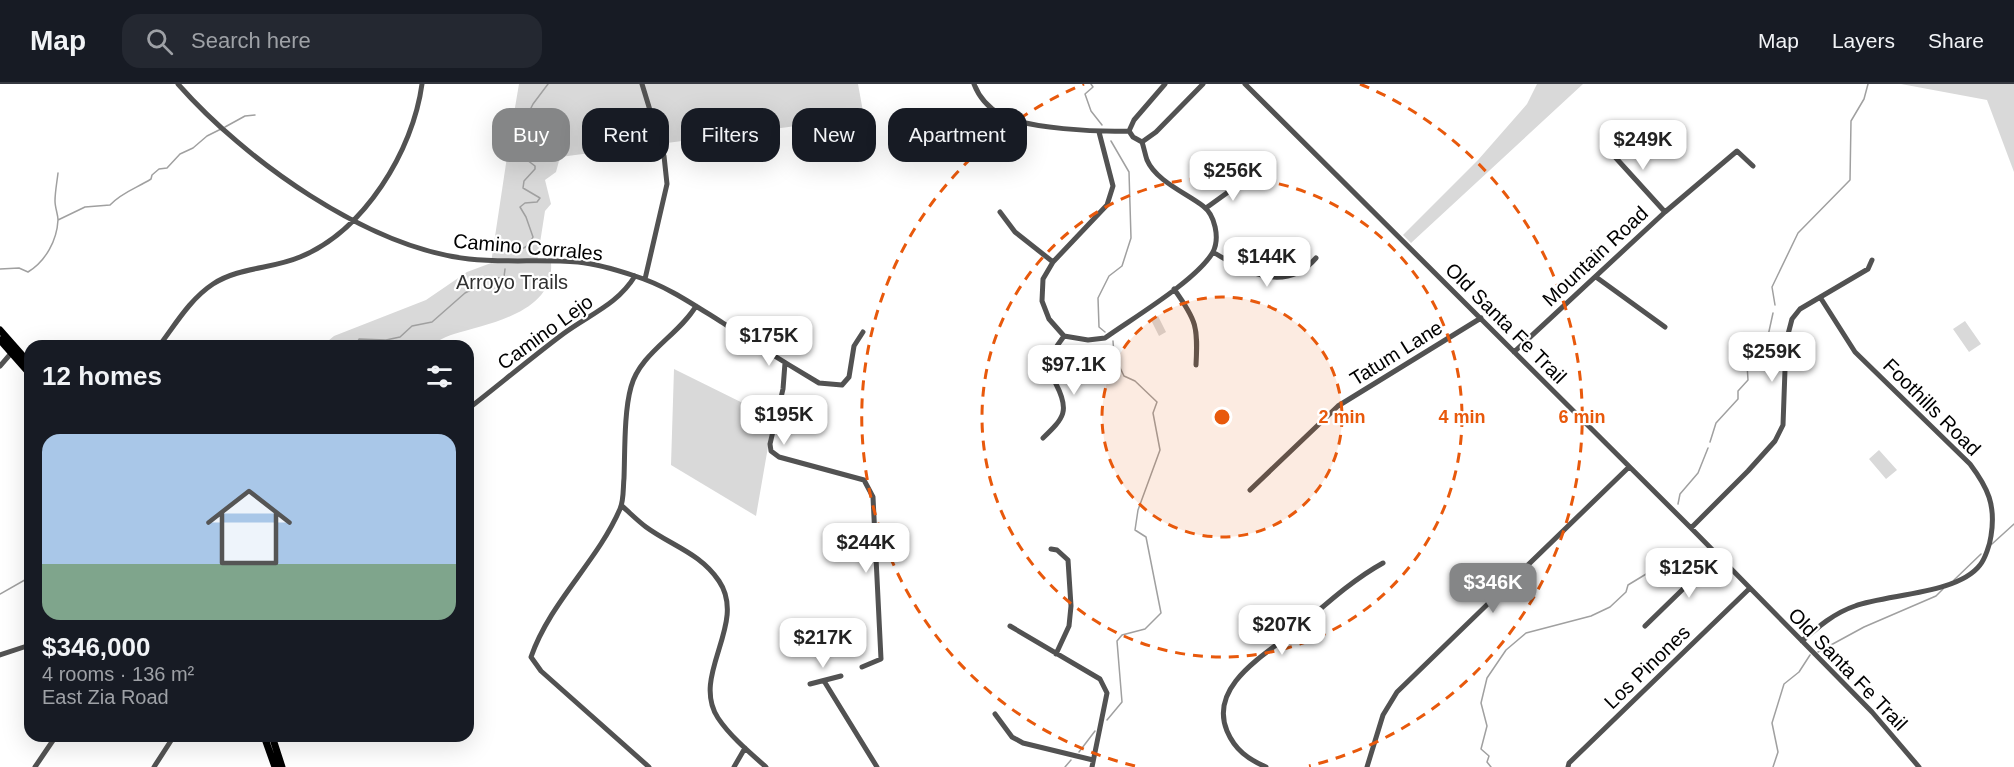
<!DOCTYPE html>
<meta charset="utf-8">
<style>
body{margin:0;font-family:Arial,sans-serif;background:#242831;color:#f1f3f6;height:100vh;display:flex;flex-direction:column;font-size:22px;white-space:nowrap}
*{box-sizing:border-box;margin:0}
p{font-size:20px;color:#9ea1a6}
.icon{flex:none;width:33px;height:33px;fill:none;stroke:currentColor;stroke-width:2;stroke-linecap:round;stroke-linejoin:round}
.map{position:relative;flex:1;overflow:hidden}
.side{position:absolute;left:24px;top:256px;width:450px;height:402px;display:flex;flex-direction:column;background:#171b24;border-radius:18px;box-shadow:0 6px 24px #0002}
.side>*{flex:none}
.banner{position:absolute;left:492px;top:24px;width:570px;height:54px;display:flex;gap:12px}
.price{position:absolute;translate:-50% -51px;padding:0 14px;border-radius:12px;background:#fff;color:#222;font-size:20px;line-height:39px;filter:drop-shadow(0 2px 3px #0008)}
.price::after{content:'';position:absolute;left:50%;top:36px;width:18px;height:14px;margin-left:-9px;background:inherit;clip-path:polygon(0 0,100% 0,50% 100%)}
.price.on{background:#858687;color:#fff}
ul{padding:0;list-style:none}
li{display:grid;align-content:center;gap:12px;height:318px;padding:0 18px}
li span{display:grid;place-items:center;height:186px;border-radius:18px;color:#555}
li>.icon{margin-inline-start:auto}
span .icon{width:108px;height:108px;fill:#fffc;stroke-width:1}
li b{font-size:26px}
h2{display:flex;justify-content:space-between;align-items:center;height:72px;padding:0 18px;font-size:26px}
.pill{padding:0 21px;border-radius:18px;background:#171b24;box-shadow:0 6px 24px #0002;font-size:21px;line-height:54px}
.pill.on{background:#858687;color:#fff}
header{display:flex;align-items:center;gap:36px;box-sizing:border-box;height:84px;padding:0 30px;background:#171b24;border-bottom:2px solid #363941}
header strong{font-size:28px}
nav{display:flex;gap:33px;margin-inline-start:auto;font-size:21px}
.search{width:420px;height:54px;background:#242831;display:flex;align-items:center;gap:15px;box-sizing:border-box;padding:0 21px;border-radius:18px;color:#9ea1a6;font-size:22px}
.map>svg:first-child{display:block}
.green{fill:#d9d9d9}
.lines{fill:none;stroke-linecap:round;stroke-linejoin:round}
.stream{stroke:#a0a0a0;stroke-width:1.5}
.minor{stroke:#525252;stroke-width:5}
.major{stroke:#000;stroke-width:7}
.ring{fill:none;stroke:#e8590c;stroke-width:3;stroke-dasharray:10 8}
.labels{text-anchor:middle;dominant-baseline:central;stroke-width:4.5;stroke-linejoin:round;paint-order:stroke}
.street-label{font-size:20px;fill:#000;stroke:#fff}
.park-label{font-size:20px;fill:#303030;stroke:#fff}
.centre{fill:#e8590c;stroke:#fff;stroke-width:3}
.ring-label{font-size:18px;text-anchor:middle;font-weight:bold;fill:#e8590c;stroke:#fff;stroke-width:4.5;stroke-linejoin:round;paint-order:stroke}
</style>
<header>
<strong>Map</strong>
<div class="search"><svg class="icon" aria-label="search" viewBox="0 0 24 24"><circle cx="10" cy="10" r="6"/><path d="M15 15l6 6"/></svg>Search here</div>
<nav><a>Map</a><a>Layers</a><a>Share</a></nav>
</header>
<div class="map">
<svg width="2014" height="683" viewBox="0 0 2014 683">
<rect width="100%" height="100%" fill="#fff"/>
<path class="green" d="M 519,0 L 858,0 L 864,33 L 560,73 L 556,88 L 545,96 L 551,120 L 545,127 L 537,178 L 551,179 C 555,228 488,240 454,250 C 444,253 434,260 424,262 C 416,264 405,262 396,262 C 371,262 346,262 322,262 L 334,252 L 426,216 L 467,188 L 491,179 L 507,73 L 505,52 L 512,41 Z
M 1537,0 L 1583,0 L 1411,159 L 1403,151 L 1478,76 L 1527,20 Z
M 1901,0 L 2014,0 L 2014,88 L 1987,16 Z
M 1158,232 L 1166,248 L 1159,252 L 1151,236 Z
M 1965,237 L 1981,260 L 1969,268 L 1953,245 Z
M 674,285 L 773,334 L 756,432 L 671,381 Z
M 1879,366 L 1897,386 L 1886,395 L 1869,375 Z"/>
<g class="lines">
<path class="stream" d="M 1091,0 L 1093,3 L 1085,10 L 1091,27 L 1102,41
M 225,43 L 245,32 L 255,31
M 58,136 L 85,123 L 110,121 C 122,108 137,104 151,95 L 152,91 L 159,85 L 167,84 L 180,70 L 193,64 L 207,52 L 221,45
M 509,166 C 521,167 528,164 533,153 L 526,133 L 520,123 L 525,119 L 537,118 L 540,114 L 523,104 L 524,97 L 535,85 L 535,82 L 527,76 L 525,71 L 530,66 L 526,52 L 529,44 L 527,39 L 530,26 L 533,20 L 548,0
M 0,185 L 19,184 L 28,188 C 46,177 57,156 58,136 C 58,130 55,124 55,117 C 55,108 57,98 58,89
M 1775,221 L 1772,203 L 1798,149 L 1850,96 L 1851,37 L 1864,15 L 1868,0
M 1105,248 L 1099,243 L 1098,214 L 1109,192 L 1122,182 L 1131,154 L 1129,88 L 1111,57
M 355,262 L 359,255 L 386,256 L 400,253 L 412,242 L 432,238 L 465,209 L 492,195 L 504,193 L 505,185
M 1710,358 L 1716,339 L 1738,315 L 1738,307 L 1748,296 L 1747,280 L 1761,275 L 1766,261 L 1773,229
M 1678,420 L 1680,410 L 1698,389 L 1708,364
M 1992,460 L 2014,440
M 1954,496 L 1981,470
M 0,510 L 30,493
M 1818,568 L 1864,543 L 1936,512 L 1943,505
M 1107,636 L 1122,618 L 1117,557 L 1122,551 L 1145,545 L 1161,529 L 1146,453 L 1135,446 L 1138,426 L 1160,366 L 1153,329 L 1157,318 L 1135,297 L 1124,292 L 1114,271 L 1113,257
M 1079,668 L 1095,647
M 1065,683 L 1071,676
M 1491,683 L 1487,678 L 1489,672 L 1481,665 L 1487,642 L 1481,619 L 1487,594 L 1506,566 L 1526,549 L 1591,532 L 1610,523 L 1626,508 L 1628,501 L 1661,481 L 1674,466
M 1773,683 L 1778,668 L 1772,639 L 1784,600 L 1799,588 L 1810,571"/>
<path class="minor" d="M 178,0 C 245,76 366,163 469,175 C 505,179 541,175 578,178 C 597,180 617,186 635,192 C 667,202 694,221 723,239 C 755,260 787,280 819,299 L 842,301 L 849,293 L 854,262 L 863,248
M 642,0 L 664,72 L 667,100 L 645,195
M 974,0 C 979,13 989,24 1001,31 C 1029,45 1097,48 1129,47
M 1245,0 L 1691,444 L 1872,628 L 1919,683
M 1129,47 L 1134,36 L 1165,0
M 1129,47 L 1133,53 L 1142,58
M 1099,48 L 1113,102 L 1107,121 L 1053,178 L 1043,195 L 1042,217 L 1049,235 L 1064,252 L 1088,256 L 1105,254 C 1133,234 1197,196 1213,168 C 1220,154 1215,131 1203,122 C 1186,109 1156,97 1147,76 C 1145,70 1144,64 1142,58
M 1142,58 L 1156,48 L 1203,0
M 1605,62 L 1665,128
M 1206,124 L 1231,106 L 1253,98
M 1000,128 L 1015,148 L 1053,178
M 1213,168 C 1245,188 1285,210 1316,174
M 1596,193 L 1665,243
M 1174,205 C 1197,237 1198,243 1196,281
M 159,262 C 175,241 190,215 213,200 C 239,183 272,185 300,173 C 364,147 413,67 422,0
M 1514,268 L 1665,128 L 1737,67 L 1753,82
M 785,279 L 783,305 L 770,360 L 771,367 L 779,373 L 864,396 L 873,413 L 881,575 L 862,583
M 0,282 L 13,267
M 468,325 C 500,300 531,274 563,250 C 590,230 617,221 635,192
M 1043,354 C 1064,334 1070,327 1056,300 C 1053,295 1049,289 1049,282 C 1049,271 1058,261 1064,252
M 1250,406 L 1338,322 L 1481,234
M 622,422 C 630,429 638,437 646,443 C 672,462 700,469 719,497 C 748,540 690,591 718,634 C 730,652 749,668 766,683
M 1691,444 L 1748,387 L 1775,357 L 1783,341 L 1786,258 L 1792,235 L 1800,225 L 1868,185 L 1872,176
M 1051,465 L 1057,466 L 1068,476 L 1071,522 L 1069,542 L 1056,570
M 1010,542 L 1100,595 L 1107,609 L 1092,683
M 1645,542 L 1717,472
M 1802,557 C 1818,543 1834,529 1855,522 C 1888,510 1958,510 1980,481 C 1985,475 1990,460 1991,452 C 1996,421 1988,404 1970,380 L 1855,268 L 1820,213
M 0,571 L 30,561
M 824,597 L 877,683
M 810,600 L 841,592
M 995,630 L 1012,653 L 1023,659 L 1093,676
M 35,683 L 56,652
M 154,683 L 174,652
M 649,683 L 541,587 L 531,573 C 550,518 597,478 620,425 C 624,416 623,403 624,394 C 625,367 624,328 631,303 C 640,269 679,251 696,222
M 734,683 L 745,664
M 1266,683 C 1248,675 1235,666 1227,647 C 1208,601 1267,570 1296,546 C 1324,522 1352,496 1383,479
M 1367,683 L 1383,631 L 1397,608 L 1629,383
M 1568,683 L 1569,679 L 1749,505"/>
<path class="major" d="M 0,246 L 30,280
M 0,256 L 30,290
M 264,652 L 275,683
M 272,652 L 282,683"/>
</g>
<circle cx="1222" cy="333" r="120" fill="#e8590c" fill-opacity=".12"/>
<g class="ring">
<circle cx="1222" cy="333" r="120"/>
<circle cx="1222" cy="333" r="240"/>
<path d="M1135 682A360 360 0 0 1 1084 0M1360 0A360 360 0 0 1 1309 682"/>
</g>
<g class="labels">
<g class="street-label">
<text transform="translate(528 163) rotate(5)">Camino Corrales</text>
<text transform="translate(1595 172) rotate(-43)">Mountain Road</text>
<text transform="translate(1506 239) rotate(45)">Old Santa Fe Trail</text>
<text transform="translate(545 248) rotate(-36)">Camino Lejo</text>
<text transform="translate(1396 269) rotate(-32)">Tatum Lane</text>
<text transform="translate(1932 323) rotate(45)">Foothills Road</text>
<text transform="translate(1647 583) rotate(-44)">Los Pinones</text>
<text transform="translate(1848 585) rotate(46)">Old Santa Fe Trail</text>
</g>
<g class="park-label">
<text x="512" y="198">Arroyo Trails</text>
</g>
</g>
<circle cx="1222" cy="333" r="9" class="centre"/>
<g class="ring-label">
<text x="1342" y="339">2 min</text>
<text x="1462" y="339">4 min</text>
<text x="1582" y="339">6 min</text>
</g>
</svg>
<b class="price" style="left:1643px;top:87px">$249K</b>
<b class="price" style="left:1233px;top:118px">$256K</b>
<b class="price" style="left:1267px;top:204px">$144K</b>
<b class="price" style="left:769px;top:283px">$175K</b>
<b class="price" style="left:1772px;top:299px">$259K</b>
<b class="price" style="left:1074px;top:312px">$97.1K</b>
<b class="price" style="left:784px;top:362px">$195K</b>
<b class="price" style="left:866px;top:490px">$244K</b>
<b class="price" style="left:1689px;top:515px">$125K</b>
<b class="price on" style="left:1493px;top:530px">$346K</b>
<b class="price" style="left:1282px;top:572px">$207K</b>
<b class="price" style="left:823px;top:585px">$217K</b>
<div class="banner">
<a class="pill on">Buy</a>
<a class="pill">Rent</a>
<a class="pill">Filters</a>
<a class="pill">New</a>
<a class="pill">Apartment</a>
</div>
<section class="side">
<h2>12 homes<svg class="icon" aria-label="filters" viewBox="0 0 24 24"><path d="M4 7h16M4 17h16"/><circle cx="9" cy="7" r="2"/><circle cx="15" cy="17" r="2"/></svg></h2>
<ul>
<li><span style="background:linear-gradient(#a9c7e8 70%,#7fa58c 0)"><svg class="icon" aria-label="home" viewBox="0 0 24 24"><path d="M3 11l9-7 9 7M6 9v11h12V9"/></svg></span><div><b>$346,000</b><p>4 rooms · 136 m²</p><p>East Zia Road</p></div></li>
</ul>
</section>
</div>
